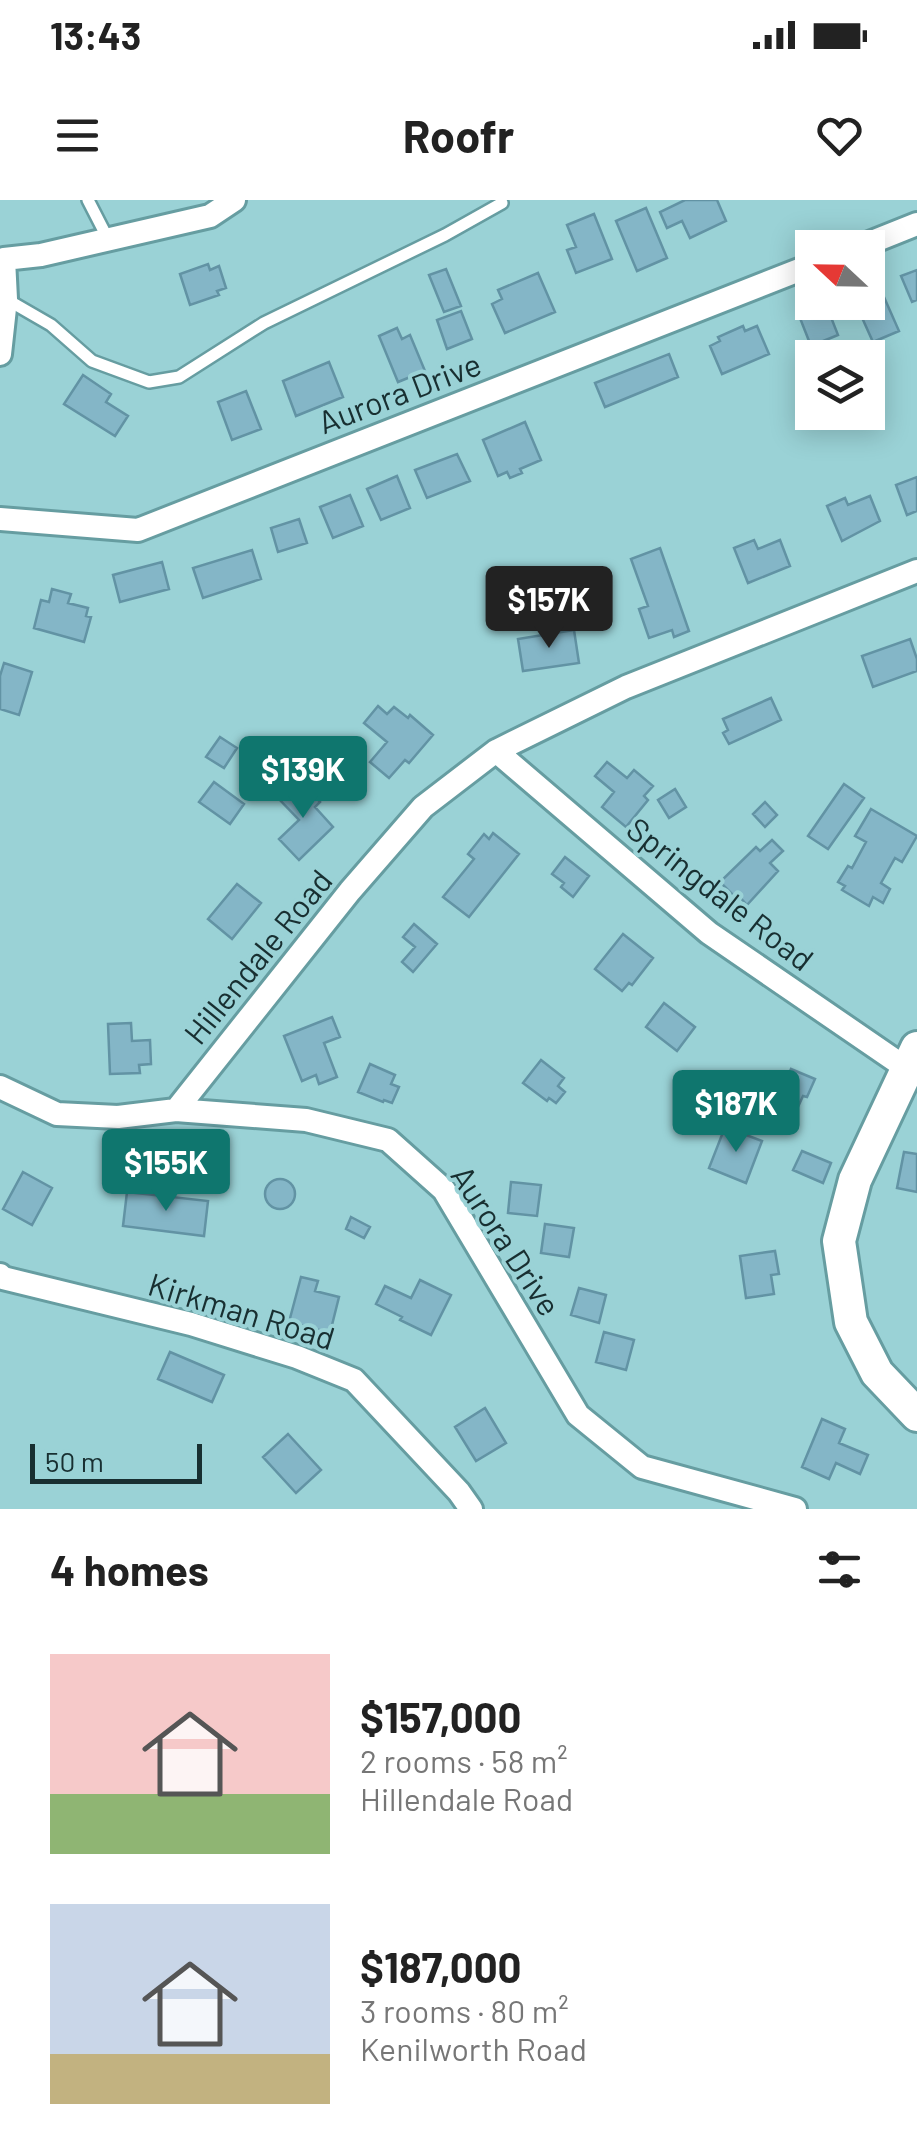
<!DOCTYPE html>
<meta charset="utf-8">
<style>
body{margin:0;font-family:Barlow,sans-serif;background:#f2f2f2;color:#222;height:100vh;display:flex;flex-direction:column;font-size:38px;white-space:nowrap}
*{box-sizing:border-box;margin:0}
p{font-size:32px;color:#767676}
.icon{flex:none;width:55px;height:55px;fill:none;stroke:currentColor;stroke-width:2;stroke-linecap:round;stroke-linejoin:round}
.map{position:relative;height:1309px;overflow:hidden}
.details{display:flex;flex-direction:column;background:#fff;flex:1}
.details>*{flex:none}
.needle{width:65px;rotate:292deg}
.buttons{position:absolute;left:795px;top:30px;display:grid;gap:20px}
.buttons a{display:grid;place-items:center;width:90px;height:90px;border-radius:0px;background:#fff;box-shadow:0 5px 25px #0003;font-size:50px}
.scale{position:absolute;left:30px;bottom:25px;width:172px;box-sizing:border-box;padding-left:10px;border:5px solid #182f31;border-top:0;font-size:28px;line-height:35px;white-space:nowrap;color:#182f31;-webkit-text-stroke:8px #9ad2d6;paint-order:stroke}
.price{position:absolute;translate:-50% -85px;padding:0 22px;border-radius:10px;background:#0f766e;color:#fff;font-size:32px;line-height:65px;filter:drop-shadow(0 2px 5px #0008)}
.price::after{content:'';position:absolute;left:50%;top:60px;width:30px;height:22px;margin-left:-15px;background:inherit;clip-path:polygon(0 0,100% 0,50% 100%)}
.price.current{background:#222;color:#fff}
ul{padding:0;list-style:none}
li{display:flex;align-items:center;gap:30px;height:250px;padding:0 50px}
li span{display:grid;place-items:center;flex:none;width:280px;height:200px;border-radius:0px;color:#555}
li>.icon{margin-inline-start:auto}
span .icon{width:120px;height:120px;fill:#fffc;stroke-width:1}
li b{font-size:42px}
h2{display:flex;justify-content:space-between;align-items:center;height:120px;padding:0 50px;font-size:42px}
.status{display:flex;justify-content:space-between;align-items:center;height:70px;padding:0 50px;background:#fff;direction:ltr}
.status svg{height:28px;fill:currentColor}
header{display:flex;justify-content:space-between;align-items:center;height:130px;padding:0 50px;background:#fff;font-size:45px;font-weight:700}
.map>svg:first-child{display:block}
.building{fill:#84b6c7;stroke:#6293a4;stroke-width:2.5}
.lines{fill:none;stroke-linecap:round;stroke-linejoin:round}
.lane-casing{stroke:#669da1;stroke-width:16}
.street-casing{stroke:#669da1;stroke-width:28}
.secondary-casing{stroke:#669da1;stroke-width:38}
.lane{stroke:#fff;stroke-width:11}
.street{stroke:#fff;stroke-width:22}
.secondary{stroke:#fff;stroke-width:32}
.labels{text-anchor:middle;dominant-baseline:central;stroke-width:8;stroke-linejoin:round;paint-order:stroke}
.street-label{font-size:32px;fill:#182f31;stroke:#9ad2d6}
</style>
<div class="status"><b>13:43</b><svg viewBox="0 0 49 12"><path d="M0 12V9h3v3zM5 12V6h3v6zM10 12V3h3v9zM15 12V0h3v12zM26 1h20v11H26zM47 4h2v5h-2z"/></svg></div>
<header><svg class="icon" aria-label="menu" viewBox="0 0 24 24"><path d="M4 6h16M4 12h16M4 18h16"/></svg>Roofr<svg class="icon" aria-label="heart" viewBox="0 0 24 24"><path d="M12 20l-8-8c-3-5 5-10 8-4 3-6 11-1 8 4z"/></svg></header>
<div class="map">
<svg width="917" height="1309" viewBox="0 0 917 1309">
<rect width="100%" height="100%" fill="#9ad2d6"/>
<path class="building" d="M 685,0 L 717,0 L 726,21 L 690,38 L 682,21 L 667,28 L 660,12 Z
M 646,8 L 667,58 L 637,71 L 616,21 Z
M 594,14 L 612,59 L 576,73 L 567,50 L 576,47 L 567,25 Z
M 208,64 L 210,70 L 219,66 L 226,88 L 217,91 L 219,95 L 190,105 L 180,74 Z
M 446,69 L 461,106 L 444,112 L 429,75 Z
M 917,70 L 917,100 L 912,102 L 901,76 Z
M 538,73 L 555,112 L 505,133 L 492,104 L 502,99 L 498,90 Z
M 880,88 L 899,131 L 873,142 L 855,102 L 868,102 L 868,93 Z
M 825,102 L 838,135 L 811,146 L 798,113 Z
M 461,111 L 472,139 L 447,149 L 437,120 Z
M 743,126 L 745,131 L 757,126 L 769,154 L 722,174 L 710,146 L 720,141 L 718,137 Z
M 397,128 L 402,139 L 410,135 L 425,171 L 398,182 L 379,136 Z
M 669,154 L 678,177 L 605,207 L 595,183 Z
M 329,162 L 343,197 L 296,216 L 283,181 Z
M 83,175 L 111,194 L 106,202 L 128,216 L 115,236 L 64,204 Z
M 246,191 L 261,229 L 232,240 L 218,202 Z
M 525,222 L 541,260 L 520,269 L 522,273 L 510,278 L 507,272 L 498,276 L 483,240 Z
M 457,254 L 470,281 L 427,298 L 415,270 Z
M 397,276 L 410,308 L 381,320 L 367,289 Z
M 917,277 L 917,311 L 907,315 L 896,285 Z
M 350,295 L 363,326 L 333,338 L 320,307 Z
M 870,296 L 880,321 L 842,341 L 827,306 L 845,298 L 848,305 Z
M 299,319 L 307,343 L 278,352 L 271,328 Z
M 754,340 L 758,349 L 780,340 L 790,366 L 748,383 L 734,348 Z
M 660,348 L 689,431 L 674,437 L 672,430 L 649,438 L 639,409 L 648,406 L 631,359 Z
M 252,350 L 261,379 L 203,398 L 193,368 Z
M 162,362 L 169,389 L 120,402 L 113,375 Z
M 52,389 L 71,394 L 68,403 L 88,408 L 86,416 L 91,417 L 84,442 L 34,428 L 41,400 L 49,402 Z
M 574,430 L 579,463 L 523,471 L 518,439 Z
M 910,439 L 917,459 L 917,471 L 873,487 L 862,456 Z
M 4,463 L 32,472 L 19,515 L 0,509 L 0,476 Z
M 771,498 L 781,520 L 729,544 L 723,533 L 728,530 L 723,519 Z
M 378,506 L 387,514 L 394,507 L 408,518 L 410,515 L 433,535 L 409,563 L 405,560 L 389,578 L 370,562 L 387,542 L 364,523 Z
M 220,537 L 237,548 L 224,568 L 206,557 Z
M 607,562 L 627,578 L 634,570 L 653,586 L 644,596 L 648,600 L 626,627 L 602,607 L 614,592 L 595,576 Z
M 214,582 L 244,604 L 230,624 L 199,602 Z
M 292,584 L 299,591 L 305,586 L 320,602 L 315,607 L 333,627 L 299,660 L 279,639 L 299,620 L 278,598 Z
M 844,584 L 864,598 L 828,649 L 808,636 Z
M 675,589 L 686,607 L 669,618 L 658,600 Z
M 765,602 L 777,615 L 765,627 L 753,614 Z
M 871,609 L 917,636 L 902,662 L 895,658 L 881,683 L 890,689 L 883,703 L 873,697 L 869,706 L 842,690 L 845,686 L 838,682 L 848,666 L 852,668 L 866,642 L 855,636 Z
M 493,633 L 519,654 L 469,717 L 443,697 L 474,659 L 468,654 L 484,634 L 489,639 Z
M 772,640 L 783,651 L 770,663 L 778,671 L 747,705 L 736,693 L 734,696 L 720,682 L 756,647 L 760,651 Z
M 565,657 L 589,676 L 573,697 L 561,687 L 564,683 L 552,674 Z
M 237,684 L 261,703 L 232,739 L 208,719 Z
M 414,724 L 437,744 L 413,772 L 402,762 L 415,747 L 403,737 Z
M 623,734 L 653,758 L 632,785 L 629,783 L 622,791 L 595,769 Z
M 664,803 L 695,827 L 677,851 L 646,827 Z
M 332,817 L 340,837 L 324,843 L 337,877 L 319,884 L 316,875 L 302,881 L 284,836 Z
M 131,823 L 132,841 L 150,840 L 151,864 L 139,865 L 140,873 L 110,874 L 108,824 Z
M 541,860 L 564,878 L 558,886 L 565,892 L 556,903 L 549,898 L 547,901 L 523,883 Z
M 370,864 L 395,875 L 391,884 L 399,887 L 392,903 L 384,900 L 383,902 L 358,892 Z
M 791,869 L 815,879 L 807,897 L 803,896 L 797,909 L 778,900 Z
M 725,927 L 762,941 L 746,983 L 709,968 Z
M 802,951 L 831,963 L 823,983 L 793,970 Z
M 904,952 L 917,954 L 917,992 L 897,988 Z
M 23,972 L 52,988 L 32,1025 L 3,1009 Z
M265 994a15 15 0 1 1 30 0a15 15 0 1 1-30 0Z
M 511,982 L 541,985 L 537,1016 L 508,1013 Z
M 127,992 L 208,1001 L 204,1036 L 123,1026 Z
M 351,1017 L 370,1027 L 364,1038 L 346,1029 Z
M 545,1024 L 574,1028 L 569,1057 L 541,1053 Z
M 775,1051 L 779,1074 L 771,1075 L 774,1094 L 746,1098 L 740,1056 Z
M 301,1077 L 318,1081 L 315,1091 L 339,1097 L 330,1133 L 289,1122 Z
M 420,1080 L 451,1095 L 431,1135 L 400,1120 L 402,1117 L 376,1104 L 385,1086 L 411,1098 Z
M 579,1088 L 606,1095 L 599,1123 L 571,1115 Z
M 604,1132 L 634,1140 L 626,1170 L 596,1162 Z
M 170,1152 L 224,1175 L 212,1202 L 158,1179 Z
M 485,1208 L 506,1243 L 476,1261 L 455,1227 Z
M 822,1219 L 845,1229 L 839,1243 L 868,1255 L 860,1274 L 836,1263 L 829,1279 L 802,1267 Z
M 288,1234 L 321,1270 L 296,1293 L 263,1257 Z"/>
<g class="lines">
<g class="lane-casing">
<path id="lane" d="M 88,0 L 108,39
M 6,99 L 51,125 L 92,161 L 149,182 L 179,177 L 264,123 L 445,35 L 502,3"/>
</g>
<g class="street-casing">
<path id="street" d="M 857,48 L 917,24
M 0,154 L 6,99 L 4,59 L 41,55 L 210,16 L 234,0
M 0,319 L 138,330 L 812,65
M 496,551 L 709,733 L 906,868 L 917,870
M 0,887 L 57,914 L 118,917 L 176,910 L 306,920 L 388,940 L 444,990 L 578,1215 L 642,1267 L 795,1309
M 176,910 L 350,691 L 423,607 L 496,551 L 626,487 L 917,371
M 0,1075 L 3,1078 L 191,1124 L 297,1157 L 354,1180 L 459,1292 L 471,1309"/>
</g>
<g class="secondary-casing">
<path id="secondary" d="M 917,848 L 855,980 L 839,1041 L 851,1122 L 877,1173 L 917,1215"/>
</g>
<use href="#lane" class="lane"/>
<use href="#street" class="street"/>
<use href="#secondary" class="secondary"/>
</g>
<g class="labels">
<g class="street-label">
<text transform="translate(399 192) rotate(-21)">Aurora Drive</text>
<text transform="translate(721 693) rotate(38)">Springdale Road</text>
<text transform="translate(257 756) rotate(-51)">Hillendale Road</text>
<text transform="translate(507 1040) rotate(57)">Aurora Drive</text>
<text transform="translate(242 1110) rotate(17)">Kirkman Road</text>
</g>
</g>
</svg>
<div class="buttons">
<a><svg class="needle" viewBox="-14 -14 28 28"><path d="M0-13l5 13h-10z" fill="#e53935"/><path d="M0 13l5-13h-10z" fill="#767676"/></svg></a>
<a><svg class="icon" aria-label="layers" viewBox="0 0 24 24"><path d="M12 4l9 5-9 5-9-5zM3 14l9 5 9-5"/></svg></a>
</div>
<div class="scale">50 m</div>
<b class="price current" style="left:549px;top:451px">$157K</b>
<b class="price" style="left:303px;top:621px">$139K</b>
<b class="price" style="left:736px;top:955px">$187K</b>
<b class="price" style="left:166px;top:1014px">$155K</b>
</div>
<section class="details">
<h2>4 homes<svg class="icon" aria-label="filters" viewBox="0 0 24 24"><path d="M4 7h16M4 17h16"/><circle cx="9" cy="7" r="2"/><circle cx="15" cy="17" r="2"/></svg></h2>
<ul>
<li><span style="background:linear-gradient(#f6c9c9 70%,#8fb573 0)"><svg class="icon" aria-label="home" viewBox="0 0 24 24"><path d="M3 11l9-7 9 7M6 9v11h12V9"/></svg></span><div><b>$157,000</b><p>2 rooms · 58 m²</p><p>Hillendale Road</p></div></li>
<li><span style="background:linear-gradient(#c9d6e8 75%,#c2b280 0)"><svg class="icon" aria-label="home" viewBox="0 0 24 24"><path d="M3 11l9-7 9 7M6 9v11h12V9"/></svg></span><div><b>$187,000</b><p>3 rooms · 80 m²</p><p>Kenilworth Road</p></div></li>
</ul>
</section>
